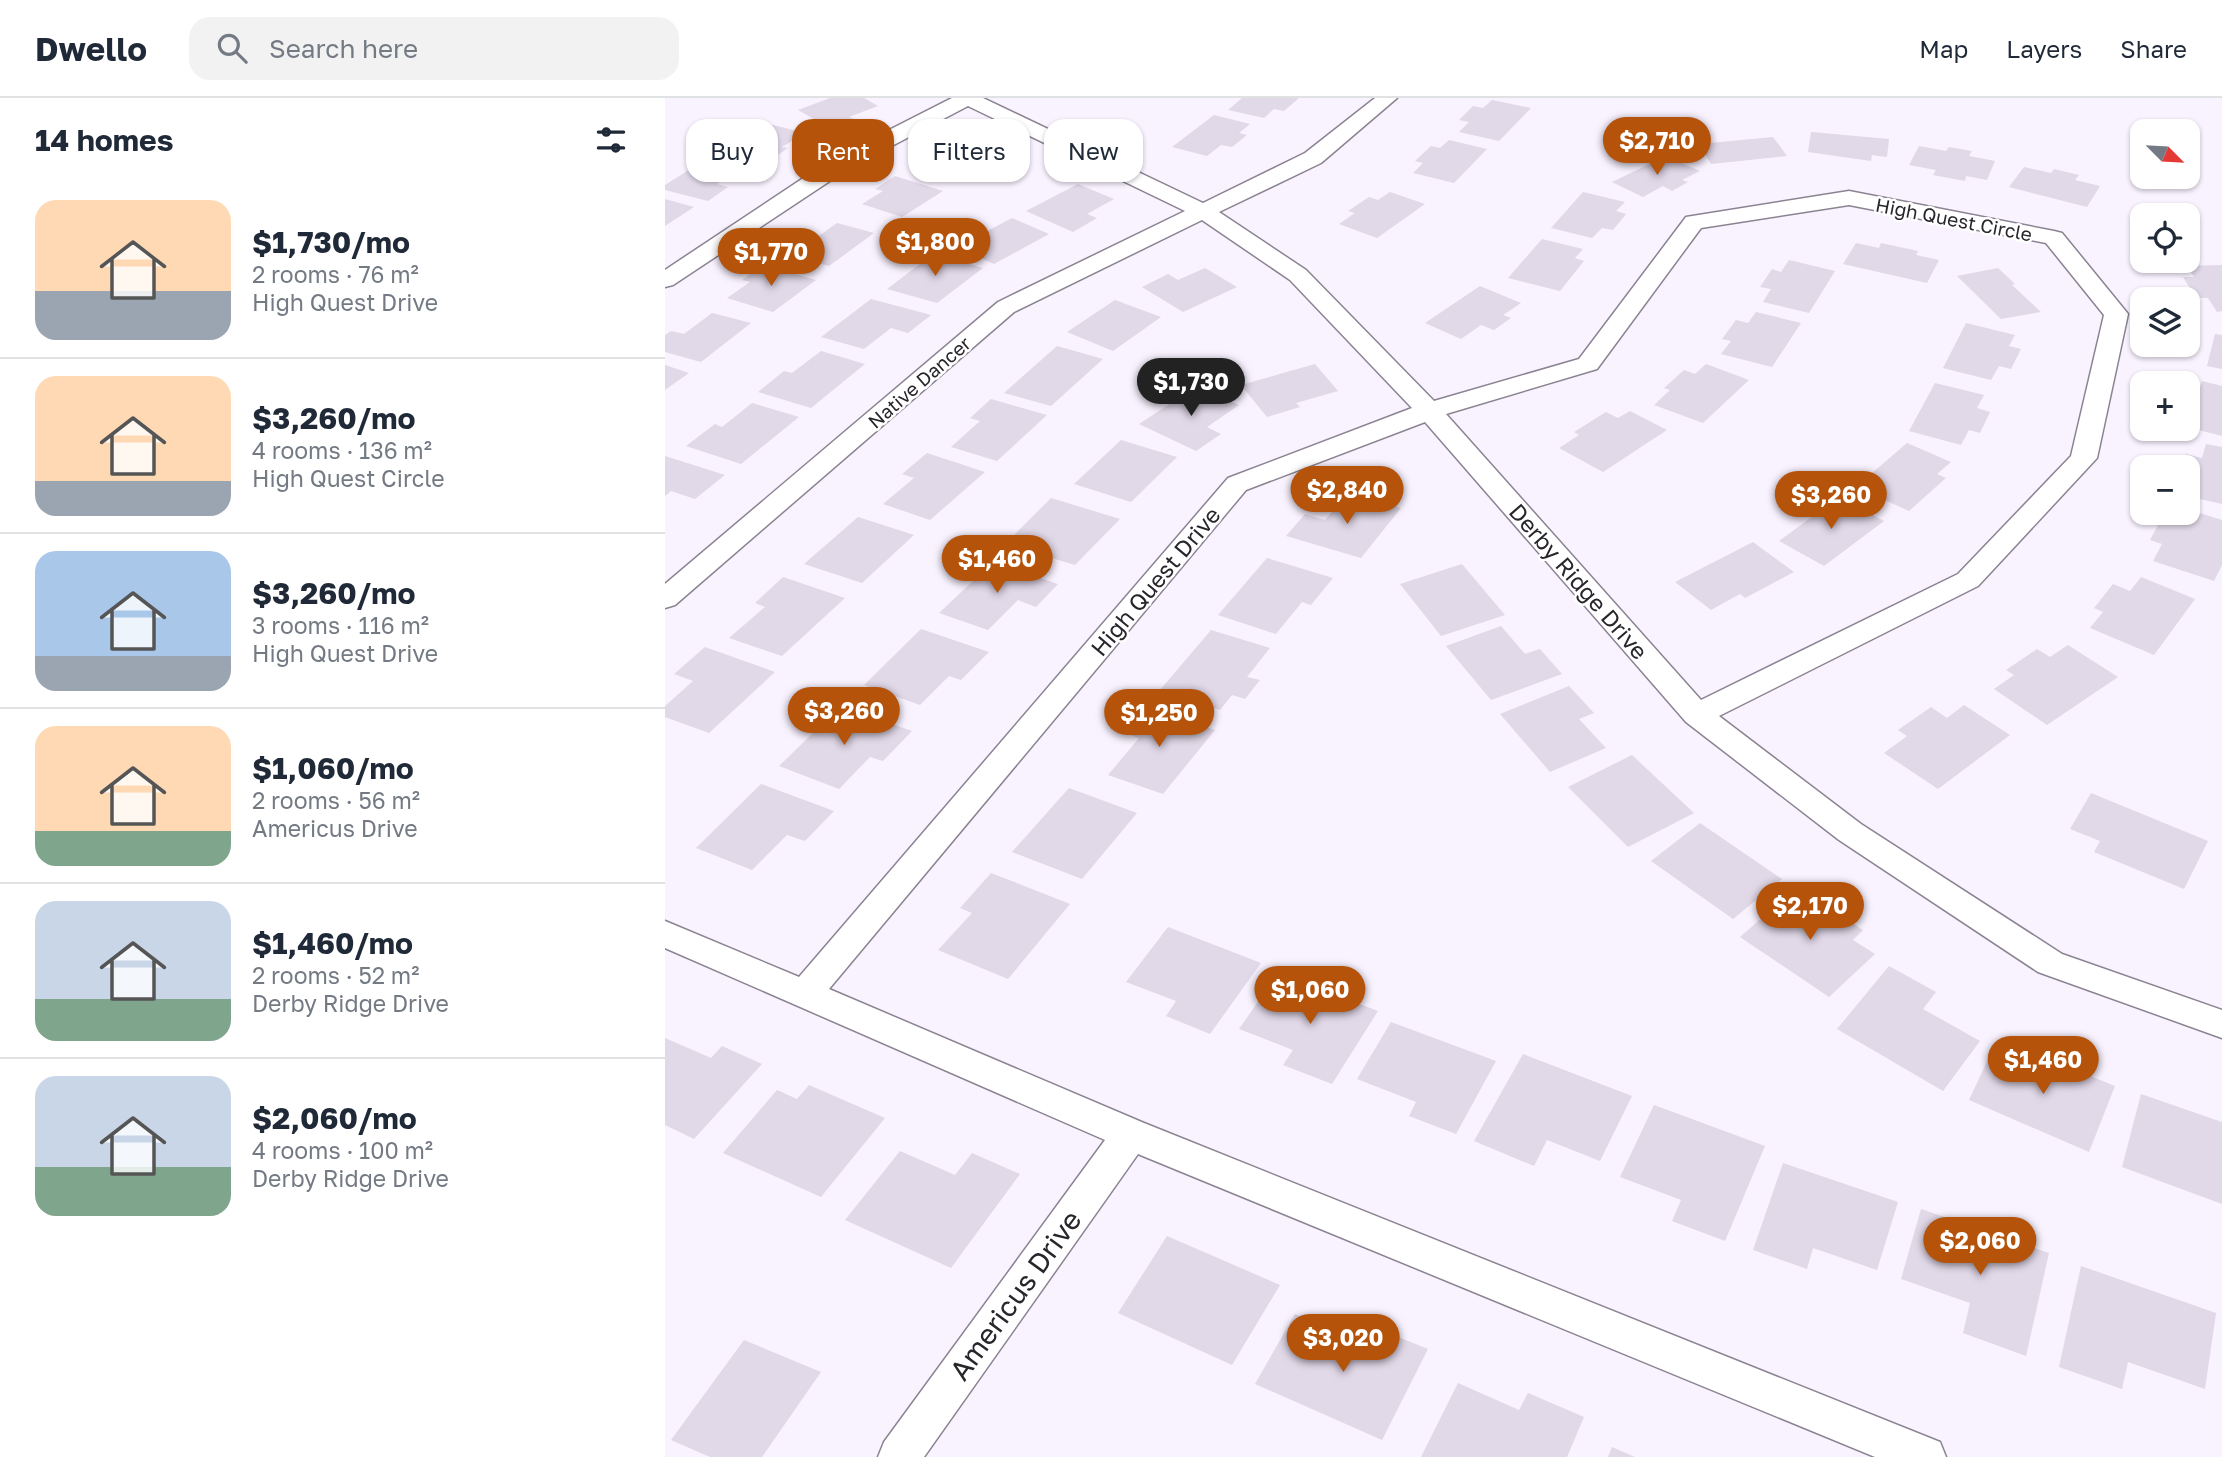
<!DOCTYPE html>
<meta charset="utf-8">
<style>
body{margin:0;font-family:"Golos Text",sans-serif;background:#f2f2f3;color:#1f2937;height:100vh;display:flex;flex-direction:column;font-size:26px;white-space:nowrap}
*{box-sizing:border-box;margin:0}
p{font-size:23px;color:#747a83}
.icon{flex:none;width:38px;height:38px;fill:none;stroke:currentColor;stroke-width:2;stroke-linecap:round;stroke-linejoin:round}
.map{position:relative;flex:1;overflow:hidden}
.side{display:flex;flex-direction:column;background:#fff;width:665px}
.side>*{flex:none}
.hud{position:absolute;left:21px;top:21px;width:665px;height:63px;display:flex;gap:14px}
.needle{width:46px;rotate:114deg}
.controls{position:absolute;left:1465px;top:21px;display:grid;gap:14px}
.controls a{display:grid;place-items:center;width:70px;height:70px;border-radius:14px;background:#fff;box-shadow:0 2px 5px #0004;font-size:35px}
.price{position:absolute;translate:-50% -60px;padding:0 16px;border-radius:24px;background:#b45309;color:#fff;font-size:23px;line-height:46px;filter:drop-shadow(0 2px 4px #0008)}
.price::after{content:'';position:absolute;left:50%;top:42px;width:21px;height:16px;margin-left:-10px;background:inherit;clip-path:polygon(0 0,100% 0,50% 100%)}
.price.active{background:#222;color:#fff}
ul{padding:0;list-style:none}
li{display:flex;align-items:center;gap:21px;height:175px;padding:0 35px}
li+li{border-top:2px solid #e0e1e3}
li span{display:grid;place-items:center;flex:none;width:196px;height:140px;border-radius:21px;color:#555}
li>.icon{margin-inline-start:auto}
span .icon{width:84px;height:84px;fill:#fffc;stroke-width:1}
li b{font-size:30px}
h2{display:flex;justify-content:space-between;align-items:center;height:84px;padding:0 35px;font-size:30px}
.chip{padding:0 24px;border-radius:21px;background:#fff;box-shadow:0 2px 5px #0004;font-size:24px;line-height:63px}
.chip.active{background:#b45309;color:#fff}
header{display:flex;align-items:center;gap:42px;box-sizing:border-box;height:98px;padding:0 35px;background:#fff;border-bottom:2px solid #e0e1e3}
header strong{font-size:33px}
nav{display:flex;gap:38px;margin-inline-start:auto;font-size:24px}
.search{width:490px;height:63px;background:#f2f2f3;display:flex;align-items:center;gap:18px;box-sizing:border-box;padding:0 24px;border-radius:21px;color:#747a83;font-size:26px}
main{display:flex;flex:1;min-height:0}
.map>svg:first-child{display:block}
.building{fill:#e1d8e8}
.lines{fill:none;stroke-linecap:round;stroke-linejoin:round}
.minor-casing{stroke:#8c8392;stroke-width:3}
.minor{fill:#fff;fill-rule:evenodd}
.labels{text-anchor:middle;dominant-baseline:central;stroke-width:5;stroke-linejoin:round;paint-order:stroke}
.far-street-label{font-size:19px;fill:#28252b;stroke:#fff}
.street-label{font-size:23px;fill:#28252b;stroke:#fff}
.near-street-label{font-size:28px;fill:#28252b;stroke:#fff}
</style>
<header>
<strong>Dwello</strong>
<div class="search"><svg class="icon" aria-label="search" viewBox="0 0 24 24"><circle cx="10" cy="10" r="6"/><path d="M15 15l6 6"/></svg>Search here</div>
<nav><a>Map</a><a>Layers</a><a>Share</a></nav>
</header>
<main>
<section class="side">
<h2>14 homes<svg class="icon" aria-label="filters" viewBox="0 0 24 24"><path d="M4 7h16M4 17h16"/><circle cx="9" cy="7" r="2"/><circle cx="15" cy="17" r="2"/></svg></h2>
<ul>
<li><span style="background:linear-gradient(#ffd9b3 65%,#9aa5b1 0)"><svg class="icon" aria-label="home" viewBox="0 0 24 24"><path d="M3 11l9-7 9 7M6 9v11h12V9"/></svg></span><div><b>$1,730/mo</b><p>2 rooms · 76 m²</p><p>High Quest Drive</p></div></li>
<li><span style="background:linear-gradient(#ffd9b3 75%,#9aa5b1 0)"><svg class="icon" aria-label="home" viewBox="0 0 24 24"><path d="M3 11l9-7 9 7M6 9v11h12V9"/></svg></span><div><b>$3,260/mo</b><p>4 rooms · 136 m²</p><p>High Quest Circle</p></div></li>
<li><span style="background:linear-gradient(#a9c7e8 75%,#9aa5b1 0)"><svg class="icon" aria-label="home" viewBox="0 0 24 24"><path d="M3 11l9-7 9 7M6 9v11h12V9"/></svg></span><div><b>$3,260/mo</b><p>3 rooms · 116 m²</p><p>High Quest Drive</p></div></li>
<li><span style="background:linear-gradient(#ffd9b3 75%,#7fa58c 0)"><svg class="icon" aria-label="home" viewBox="0 0 24 24"><path d="M3 11l9-7 9 7M6 9v11h12V9"/></svg></span><div><b>$1,060/mo</b><p>2 rooms · 56 m²</p><p>Americus Drive</p></div></li>
<li><span style="background:linear-gradient(#c9d6e8 70%,#7fa58c 0)"><svg class="icon" aria-label="home" viewBox="0 0 24 24"><path d="M3 11l9-7 9 7M6 9v11h12V9"/></svg></span><div><b>$1,460/mo</b><p>2 rooms · 52 m²</p><p>Derby Ridge Drive</p></div></li>
<li><span style="background:linear-gradient(#c9d6e8 65%,#7fa58c 0)"><svg class="icon" aria-label="home" viewBox="0 0 24 24"><path d="M3 11l9-7 9 7M6 9v11h12V9"/></svg></span><div><b>$2,060/mo</b><p>4 rooms · 100 m²</p><p>Derby Ridge Drive</p></div></li>
</ul>
</section>
<div class="map">
<svg width="1557" height="1359" viewBox="0 0 1557 1359">
<rect width="100%" height="100%" fill="#f9f2ff"/>
<path class="building" d="M 165,0 L 199,0 L 213,8 L 184,19 L 189,21 L 165,30 L 133,12 Z
M 577,0 L 634,0 L 619,13 L 609,11 L 599,20 L 563,12 Z
M 827,2 L 866,10 L 834,43 L 794,34 L 804,24 L 794,22 L 808,8 L 818,10 Z
M 549,17 L 585,26 L 574,35 L 582,37 L 567,49 L 556,47 L 542,58 L 507,49 Z
M 100,25 L 140,35 L 117,49 L 123,50 L 104,63 L 58,51 Z
M 1146,34 L 1224,41 L 1222,59 L 1207,57 L 1206,63 L 1143,54 Z
M 1108,39 L 1122,58 L 1046,66 L 1034,46 Z
M 784,42 L 822,51 L 789,85 L 748,75 L 758,65 L 750,63 L 766,48 L 775,50 Z
M 317,47 L 342,59 L 292,82 L 256,65 L 283,53 L 294,58 Z
M 1254,48 L 1281,53 L 1284,49 L 1307,53 L 1304,58 L 1330,63 L 1322,82 L 1301,78 L 1300,83 L 1268,77 L 1271,72 L 1244,67 Z
M 1001,58 L 1035,73 L 1017,82 L 1023,84 L 1007,93 L 998,88 L 978,99 L 947,84 Z
M 41,61 L 76,70 L 52,86 L 63,89 L 43,103 L 0,92 L 0,87 Z
M 1359,69 L 1386,75 L 1389,71 L 1414,77 L 1410,82 L 1435,88 L 1422,109 L 1344,89 Z
M 230,78 L 278,93 L 237,119 L 197,106 L 218,93 L 210,91 Z
M 413,86 L 449,101 L 422,116 L 432,120 L 408,134 L 361,113 Z
M 725,94 L 760,106 L 712,140 L 674,126 L 690,115 L 683,113 L 704,99 L 713,102 Z
M 918,94 L 960,104 L 951,113 L 961,116 L 948,132 L 937,130 L 927,140 L 886,130 Z
M 0,101 L 29,109 L 0,128 Z
M 347,120 L 384,136 L 329,166 L 292,149 Z
M 172,125 L 209,135 L 164,168 L 115,154 L 139,137 L 151,140 Z
M 877,141 L 918,151 L 910,160 L 919,163 L 895,193 L 843,180 Z
M 1191,145 L 1214,150 L 1216,145 L 1253,153 L 1251,157 L 1274,162 L 1262,185 L 1178,166 Z
M 268,156 L 318,170 L 272,205 L 222,191 Z
M 1124,162 L 1170,173 L 1144,215 L 1098,204 L 1106,191 L 1095,189 L 1107,171 L 1116,174 Z
M 98,167 L 151,182 L 108,214 L 62,200 L 85,184 L 77,182 Z
M 1557,167 L 1557,213 L 1552,214 L 1543,200 L 1531,200 L 1518,179 L 1529,179 L 1522,168 Z
M 540,170 L 572,189 L 518,214 L 477,189 L 503,176 L 513,182 Z
M 1333,170 L 1350,186 L 1347,187 L 1376,214 L 1336,221 L 1292,178 Z
M 815,188 L 856,205 L 838,217 L 846,220 L 829,232 L 816,227 L 796,241 L 760,225 Z
M 206,201 L 266,217 L 243,235 L 226,230 L 199,251 L 156,239 Z
M 450,202 L 496,219 L 448,253 L 402,234 Z
M 1091,214 L 1136,225 L 1107,269 L 1056,256 L 1066,243 L 1057,241 L 1071,222 L 1083,225 Z
M 47,215 L 86,225 L 36,264 L 0,254 L 0,237 L 6,233 L 19,236 Z
M 1301,225 L 1350,237 L 1344,248 L 1356,251 L 1346,271 L 1334,268 L 1326,282 L 1278,270 Z
M 1550,236 L 1557,237 L 1557,271 L 1542,268 Z
M 392,248 L 438,261 L 386,308 L 339,295 Z
M 156,253 L 200,266 L 146,310 L 93,294 L 119,273 L 127,275 Z
M 650,266 L 673,293 L 631,305 L 635,309 L 602,319 L 576,287 Z
M 1041,266 L 1084,282 L 1038,325 L 989,307 L 1005,292 L 999,290 L 1019,272 L 1030,276 Z
M 0,267 L 24,275 L 0,292 Z
M 1537,283 L 1557,288 L 1557,338 L 1522,329 Z
M 1270,285 L 1319,297 L 1312,310 L 1325,314 L 1315,335 L 1304,332 L 1296,347 L 1244,333 Z
M 532,288 L 574,307 L 542,329 L 556,336 L 531,353 L 474,326 Z
M 326,301 L 382,317 L 332,363 L 286,349 L 315,323 L 305,320 Z
M 87,305 L 134,319 L 76,366 L 21,348 L 50,326 L 57,329 Z
M 965,313 L 1002,332 L 938,374 L 894,350 L 914,337 L 909,334 L 941,314 L 953,320 Z
M 456,342 L 512,359 L 466,404 L 409,386 Z
M 1242,345 L 1286,364 L 1272,376 L 1281,380 L 1244,413 L 1191,389 Z
M 1541,346 L 1557,349 L 1557,406 L 1526,399 L 1531,382 L 1522,380 L 1522,369 L 1518,369 L 1521,356 L 1537,360 Z
M 262,355 L 320,374 L 265,422 L 218,406 L 249,380 L 237,376 Z
M 0,358 L 60,377 L 30,401 L 6,393 L 0,398 Z
M 683,395 L 736,410 L 696,460 L 621,438 L 640,416 L 660,422 Z
M 1174,399 L 1219,423 L 1159,468 L 1114,443 Z
M 386,400 L 455,421 L 410,467 L 340,446 Z
M 1522,411 L 1557,422 L 1557,467 L 1549,483 L 1488,463 L 1497,446 L 1485,442 L 1497,420 L 1512,424 L 1517,415 L 1522,415 Z
M 193,419 L 249,437 L 197,485 L 139,466 Z
M 1088,444 L 1129,474 L 1080,500 L 1075,496 L 1046,512 L 1010,484 Z
M 602,460 L 668,480 L 646,507 L 637,504 L 611,536 L 553,517 Z
M 328,464 L 393,486 L 371,509 L 353,502 L 323,532 L 274,515 Z
M 797,466 L 840,517 L 776,538 L 735,486 Z
M 118,479 L 180,500 L 117,558 L 64,540 L 100,509 L 90,505 Z
M 1476,479 L 1530,501 L 1489,557 L 1425,530 L 1438,514 L 1429,510 L 1448,486 L 1465,493 Z
M 836,528 L 860,556 L 875,551 L 897,576 L 826,602 L 781,548 Z
M 256,531 L 324,554 L 296,582 L 284,578 L 255,607 L 199,587 Z
M 546,532 L 605,550 L 582,579 L 595,582 L 580,601 L 567,597 L 555,612 L 495,592 Z
M 1403,547 L 1453,579 L 1382,627 L 1329,591 L 1349,577 L 1341,572 L 1372,551 L 1385,559 Z
M 40,549 L 110,574 L 44,635 L 0,619 L 0,608 L 28,583 L 9,576 Z
M 904,588 L 929,615 L 914,621 L 941,650 L 885,674 L 835,616 Z
M 476,607 L 550,632 L 498,696 L 443,677 L 474,640 L 453,633 Z
M 1299,607 L 1345,637 L 1273,691 L 1219,655 L 1242,638 L 1233,632 L 1266,609 L 1282,620 Z
M 176,608 L 247,633 L 218,663 L 205,659 L 174,691 L 114,668 Z
M 967,657 L 1029,715 L 963,749 L 903,689 Z
M 96,686 L 169,713 L 140,743 L 122,737 L 87,772 L 31,750 Z
M 404,690 L 472,715 L 417,781 L 347,754 Z
M 1426,695 L 1543,743 L 1519,791 L 1429,754 L 1435,743 L 1405,731 Z
M 1035,725 L 1117,781 L 1068,821 L 986,763 Z
M 326,775 L 405,806 L 343,881 L 273,852 L 307,815 L 295,810 Z
M 1132,789 L 1198,832 L 1188,842 L 1210,856 L 1164,899 L 1075,839 Z
M 503,829 L 596,865 L 545,936 L 501,918 L 511,903 L 461,884 Z
M 1224,868 L 1271,894 L 1258,911 L 1315,943 L 1278,993 L 1172,931 Z
M 613,875 L 713,913 L 667,986 L 618,967 L 628,952 L 574,931 Z
M 726,924 L 831,963 L 791,1036 L 744,1018 L 751,1004 L 692,981 Z
M 0,940 L 46,960 L 57,948 L 97,966 L 29,1041 L 0,1027 Z
M 1331,944 L 1401,973 L 1403,969 L 1450,988 L 1424,1054 L 1304,1002 Z
M 858,956 L 967,998 L 935,1063 L 882,1042 L 869,1068 L 809,1043 Z
M 144,987 L 220,1020 L 156,1099 L 58,1055 L 112,992 L 132,1001 Z
M 1476,996 L 1557,1024 L 1557,1106 L 1457,1069 Z
M 989,1007 L 1100,1048 L 1060,1143 L 1007,1123 L 1016,1102 L 955,1079 Z
M 235,1053 L 290,1077 L 307,1055 L 355,1076 L 286,1170 L 180,1122 Z
M 1118,1065 L 1233,1104 L 1212,1172 L 1148,1150 L 1142,1171 L 1088,1152 Z
M 1256,1111 L 1384,1155 L 1361,1258 L 1298,1235 L 1305,1205 L 1236,1181 Z
M 502,1138 L 615,1187 L 567,1267 L 453,1215 Z
M 1416,1168 L 1551,1215 L 1540,1291 L 1463,1264 L 1457,1291 L 1394,1269 Z
M 630,1216 L 703,1247 L 711,1230 L 763,1251 L 717,1342 L 590,1286 Z
M 79,1242 L 156,1274 L 97,1359 L 45,1359 L 6,1342 Z
M 793,1285 L 854,1312 L 863,1295 L 919,1319 L 902,1359 L 756,1359 Z
M 947,1349 L 970,1359 L 943,1359 Z"/>
<g class="lines">
<g class="minor-casing">
<path id="minor" d="M 287,0 L 318,0 L 538,105 L 640,55 L 710,0 L 732,0 L 656,65 L 554,114 L 641,172 L 769,303 L 914,261 L 1021,119 L 1184,93 L 1389,133 L 1397,135 L 1459,211 L 1463,216 L 1432,360 L 1313,488 L 1054,618 L 1196,726 L 1397,856 L 1557,912 L 1557,940 L 1373,874 L 1174,742 L 1021,624 L 760,324 L 581,392 L 164,891 L 479,1025 L 1275,1344 L 1281,1359 L 1210,1359 L 473,1056 L 259,1359 L 213,1359 L 219,1344 L 440,1042 L 0,850 L 0,823 L 134,879 L 563,380 L 747,310 L 625,182 L 537,122 L 349,214 L 10,507 L 0,510 L 0,486 L 333,204 L 520,113 L 303,8 L 183,71 L 8,187 L 0,189 L 0,172 L 167,61 ZM 1184,107 L 1381,145 L 1439,217 L 1406,358 L 1293,476 L 1036,602 L 781,316 L 932,271 L 1036,130 Z"/>
</g>
<use href="#minor" class="minor"/>
</g>
<g class="labels">
<g class="far-street-label">
<text transform="translate(1289 121) rotate(11)">High Quest Circle</text>
<text transform="translate(254 284) rotate(-41)">Native Dancer</text>
</g>
<g class="street-label">
<text transform="translate(490 483) rotate(-50)">High Quest Drive</text>
<text transform="translate(914 483) rotate(49)">Derby Ridge Drive</text>
</g>
<g class="near-street-label">
<text transform="translate(350 1197) rotate(-54)">Americus Drive</text>
</g>
</g>
</svg>
<div class="controls">
<a><svg class="needle" viewBox="-14 -14 28 28"><path d="M0-13l5 13h-10z" fill="#e53935"/><path d="M0 13l5-13h-10z" fill="#747a83"/></svg></a>
<a><svg class="icon" aria-label="locate" viewBox="0 0 24 24"><circle cx="12" cy="12" r="6"/><path d="M12 2v4M12 18v4M2 12h4M18 12h4"/></svg></a>
<a><svg class="icon" aria-label="layers" viewBox="0 0 24 24"><path d="M12 4l9 5-9 5-9-5zM3 14l9 5 9-5"/></svg></a>
<a>+</a>
<a>−</a>
</div>
<b class="price" style="left:992px;top:79px">$2,710</b>
<b class="price" style="left:270px;top:180px">$1,800</b>
<b class="price" style="left:106px;top:190px">$1,770</b>
<b class="price active" style="left:526px;top:320px">$1,730</b>
<b class="price" style="left:682px;top:428px">$2,840</b>
<b class="price" style="left:1166px;top:433px">$3,260</b>
<b class="price" style="left:332px;top:497px">$1,460</b>
<b class="price" style="left:179px;top:649px">$3,260</b>
<b class="price" style="left:494px;top:651px">$1,250</b>
<b class="price" style="left:1145px;top:844px">$2,170</b>
<b class="price" style="left:645px;top:928px">$1,060</b>
<b class="price" style="left:1378px;top:998px">$1,460</b>
<b class="price" style="left:1315px;top:1179px">$2,060</b>
<b class="price" style="left:678px;top:1276px">$3,020</b>
<div class="hud">
<a class="chip">Buy</a>
<a class="chip active">Rent</a>
<a class="chip">Filters</a>
<a class="chip">New</a>
</div>
</div>
</main>
